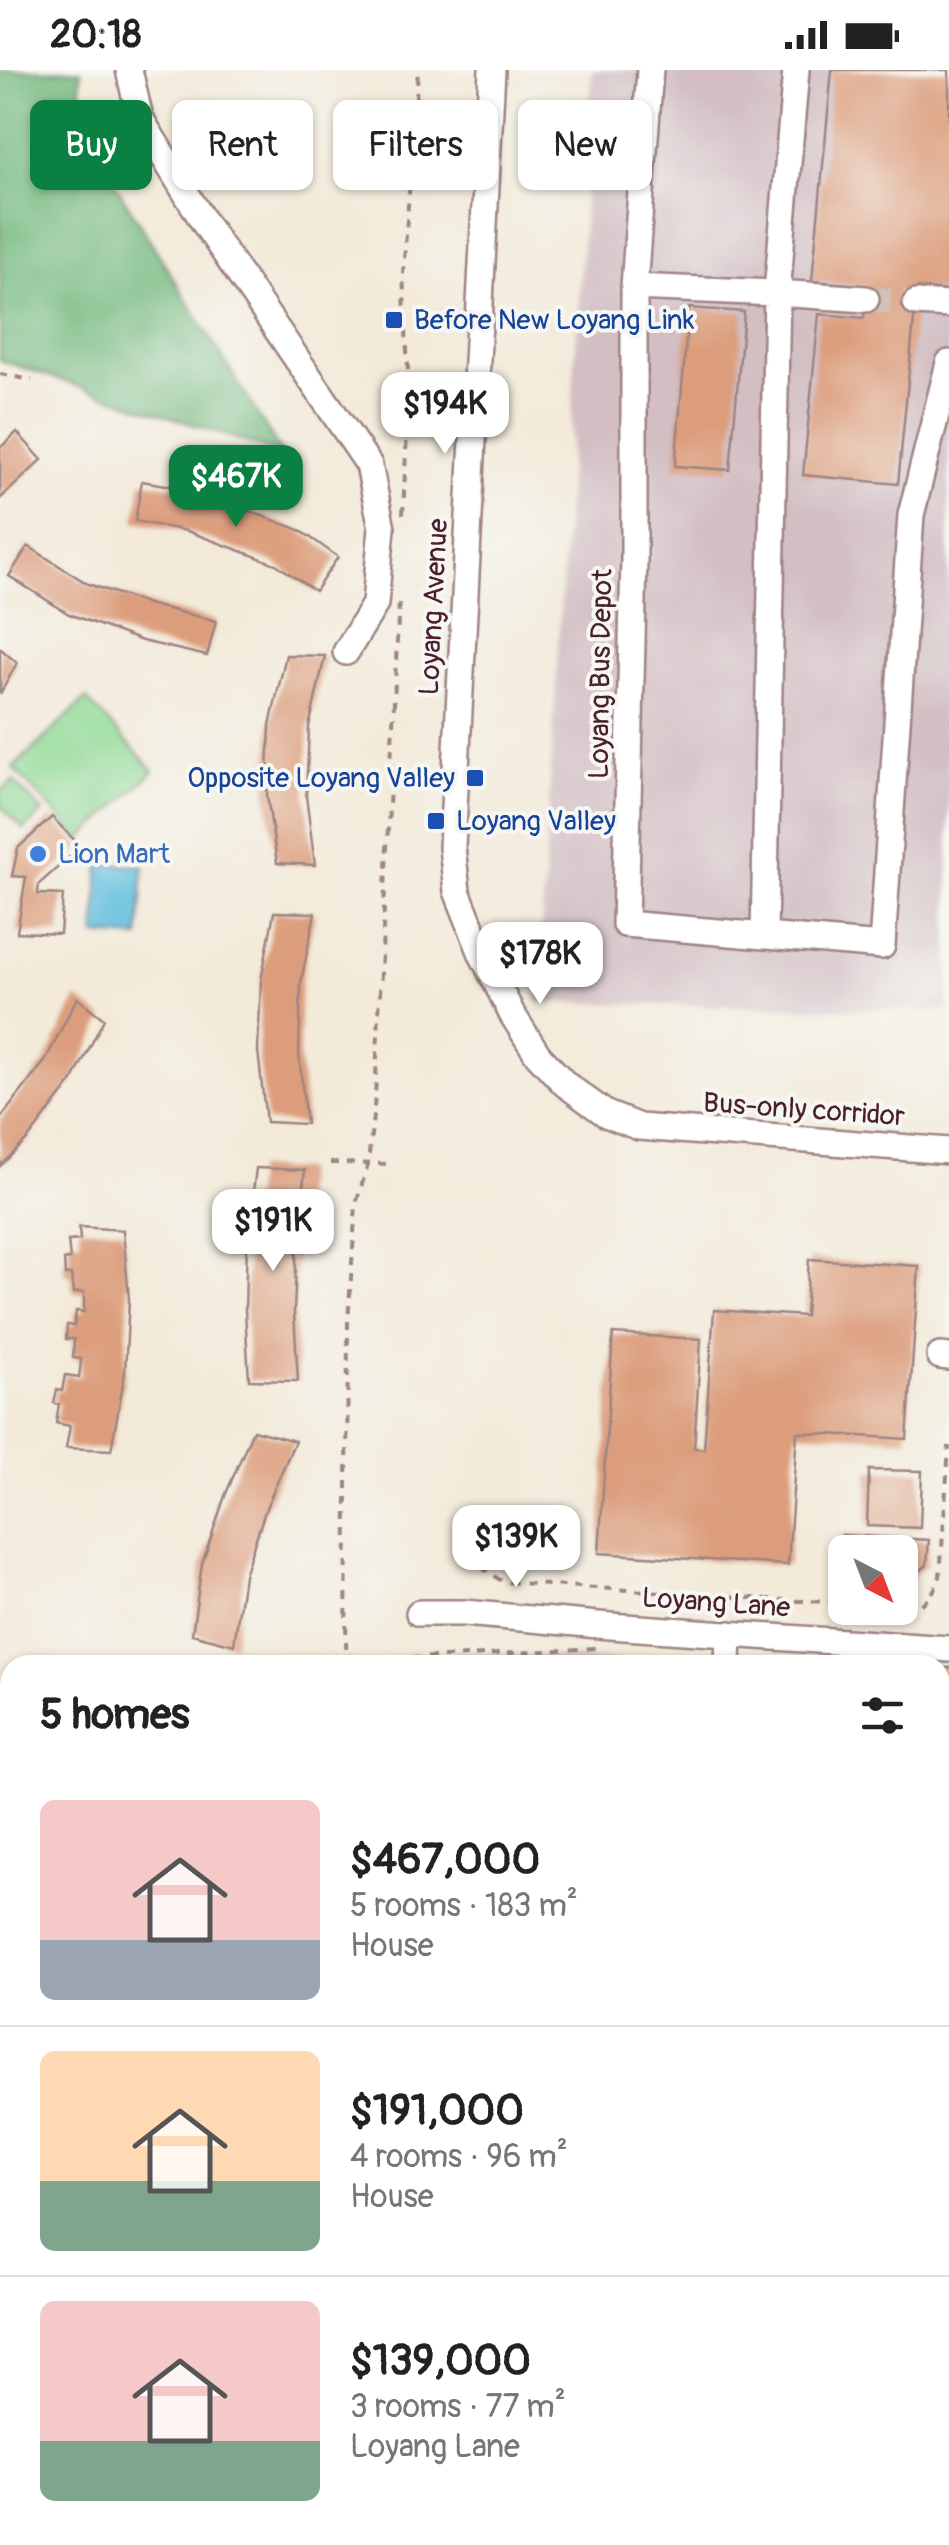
<!DOCTYPE html>
<meta charset="utf-8">
<style>
body{margin:0;font-family:Pangolin,sans-serif;background:#f6f6f6;color:#222;height:100vh;display:flex;flex-direction:column;font-size:38px;white-space:nowrap}
*{box-sizing:border-box;margin:0}
p{font-size:32px;color:#767676}
.icon{flex:none;width:55px;height:55px;fill:none;stroke:currentColor;stroke-width:2;stroke-linecap:round;stroke-linejoin:round}
.map{position:relative;flex:1;overflow:hidden}
.drawer{position:absolute;left:0px;top:1585px;width:950px;height:890px;display:flex;flex-direction:column;background:#fff;border-radius:30px 30px 0 0;box-shadow:0 2px 8px #0004}
.drawer>*{flex:none}
.banner{position:absolute;left:30px;top:30px;width:890px;height:90px;display:flex;gap:20px}
.needle{width:65px;rotate:138deg}
.controls{position:absolute;left:828px;top:1465px;display:grid;gap:20px}
.controls a{display:grid;place-items:center;width:90px;height:90px;border-radius:15px;background:#fff;box-shadow:0 2px 8px #0004;font-size:50px}
.price{position:absolute;translate:-50% -85px;padding:0 22px;border-radius:20px;background:#fff;color:#222;font-size:32px;line-height:65px;filter:drop-shadow(0 2px 5px #0008)}
.price::after{content:'';position:absolute;left:50%;top:60px;width:30px;height:22px;margin-left:-15px;background:inherit;clip-path:polygon(0 0,100% 0,50% 100%)}
.price.active{background:#0b8043;color:#fff}
ul{padding:0;list-style:none}
li{display:flex;align-items:center;gap:30px;height:250px;padding:0 40px}
li+li{border-top:2px solid #e0e0e0}
li span{display:grid;place-items:center;flex:none;width:280px;height:200px;border-radius:15px;color:#555}
li>.icon{margin-inline-start:auto}
span .icon{width:120px;height:120px;fill:#fffc;stroke-width:1}
li b{font-size:42px}
h2{display:flex;justify-content:space-between;align-items:center;height:120px;padding:0 40px;font-size:42px}
.pill{padding:0 35px;border-radius:15px;background:#fff;box-shadow:0 2px 8px #0004;font-size:35px;line-height:90px}
.pill.active{background:#0b8043;color:#fff}
.status{display:flex;justify-content:space-between;align-items:center;height:70px;padding:0 50px;background:#fff;direction:ltr}
.status svg{height:28px;fill:currentColor}
.map>svg:first-child{display:block}
.industrial{fill:#d2bec3}
.green{fill:#90da96;stroke:#6d7c60;stroke-width:2.5}
.forest{fill:#74ba7f;stroke:#5f6c55;stroke-width:2.5}
.water{fill:#5fbedd;stroke:#546e84;stroke-width:2.5}
.lines{fill:none;stroke-linecap:round;stroke-linejoin:round}
.stream{stroke:#5fbedd;stroke-width:6}
.building{fill:#dc9d7c}
.minor-tunnel{stroke:#d1c1b6;stroke-width:25;stroke-dasharray:25 12;stroke-linecap:butt}
.minor-casing{stroke:#9e8482;stroke-width:30}
.major-casing{stroke:#9e8482;stroke-width:35}
.path{stroke:#9e8482;stroke-width:4;stroke-dasharray:8 8;stroke-linecap:butt}
.minor{stroke:#fff;stroke-width:25}
.major{stroke:#fbbb8d;stroke-width:30}
.transit-dot{fill:#1a4fb4;stroke:#f6f6f2;stroke-width:4}
.shop-dot{fill:#3f7fe0;stroke:#f6f6f2;stroke-width:4}
.labels{text-anchor:middle;dominant-baseline:central;stroke-width:8;stroke-linejoin:round;paint-order:stroke}
.transit-label{font-size:28px;fill:#164399;stroke:#f6f6f2;text-anchor:start}
.street-label{font-size:28px;fill:#4a1f2b;stroke:#f6f6f2}
.shop-label{font-size:28px;fill:#366cbe;stroke:#f6f6f2;text-anchor:start}
</style>
<div class="status"><b>20:18</b><svg viewBox="0 0 49 12"><path d="M0 12V9h3v3zM5 12V6h3v6zM10 12V3h3v9zM15 12V0h3v12zM26 1h20v11H26zM47 4h2v5h-2z"/></svg></div>
<div class="map">
<svg width="949" height="2475" viewBox="0 0 949 2475">
<rect width="100%" height="100%" fill="#f6f6f2"/>
<filter id="ink" filterUnits="userSpaceOnUse"><feTurbulence type="fractalNoise" baseFrequency=".01" numOctaves="2"/><feDisplacementMap in="SourceGraphic" scale="20" xChannelSelector="R" yChannelSelector="G"/><feConvolveMatrix kernelMatrix="1 2 1 2 8 2 1 2 1" color-interpolation-filters="sRGB"/></filter>
<filter id="wash" filterUnits="userSpaceOnUse"><feTurbulence type="fractalNoise" baseFrequency=".0048" numOctaves="4" result="noise"/><feDisplacementMap in="SourceGraphic" scale="40" xChannelSelector="R" yChannelSelector="G"/><feGaussianBlur stdDeviation="2.25" result="paint"/><feColorMatrix in="noise" values="0 0 0 0 0 0 0 0 0 0 0 0 0 0 0 0 0 1.4 0 .05"/><feComposite in="paint" operator="in"/></filter>
<g filter="url(#wash)">
<rect width="100%" height="100%" fill="#f3ead9"/>
<path class="industrial" d="M 592,0 L 949,0 L 949,941 L 537,932 Z
M 456,1581 L 708,1595 L 440,1595 Z
M 940,1608 L 949,1608 L 949,2475 L 392,2475 L 393,2465 L 940,2465 Z"/>
<path class="green" d="M 86,629 L 154,701 L 81,770 L 13,698 Z
M 13,711 L 43,742 L 24,760 L 0,735 L 0,723 Z
M 0,1996 L 10,1996 L 10,2191 L 0,2192 Z"/>
<path class="forest" d="M 0,0 L 81,0 L 80,57 L 282,384 L 0,290 Z"/>
<path class="water" d="M 100,793 L 144,796 L 139,868 L 95,865 Z"/>
<g class="lines">
<path class="stream" d="M 407,2475 L 407,2465"/>
</g>
<g id="blocks">
<path class="building" d="M 832,0 L 949,0 L 949,221 L 917,218 L 898,414 L 803,405 L 819,244 L 864,248 L 867,216 L 812,211 Z
M 689,238 L 744,242 L 730,400 L 675,396 Z
M 17,362 L 42,390 L 0,429 L 0,378 Z
M 142,411 L 194,420 L 300,460 L 338,487 L 315,521 L 276,494 L 187,461 L 135,451 Z
M 28,476 L 88,514 L 151,535 L 216,551 L 207,586 L 142,571 L 69,544 L 9,506 Z
M 0,578 L 17,593 L 0,624 Z
M 286,585 L 325,586 L 309,657 L 306,726 L 315,795 L 277,793 L 267,725 L 270,655 Z
M 52,747 L 81,777 L 39,814 L 38,824 L 63,825 L 60,864 L 17,862 L 26,807 L 12,806 L 18,778 Z
M 274,842 L 315,843 L 301,912 L 299,983 L 306,1054 L 266,1052 L 258,981 L 261,911 Z
M 77,928 L 104,949 L 72,1012 L 28,1069 L 0,1096 L 0,1049 L 45,991 Z
M 256,1098 L 305,1100 L 297,1171 L 294,1242 L 298,1311 L 249,1310 L 245,1240 L 247,1170 Z
M 79,1157 L 123,1160 L 129,1229 L 125,1303 L 111,1380 L 66,1378 L 70,1356 L 56,1353 L 59,1334 L 54,1333 L 57,1320 L 62,1321 L 65,1305 L 79,1307 L 80,1300 L 81,1289 L 73,1288 L 74,1269 L 66,1269 L 67,1255 L 74,1256 L 76,1241 L 84,1242 L 84,1222 L 73,1223 L 71,1205 L 65,1205 L 64,1190 L 70,1189 L 68,1171 L 80,1170 Z
M 809,1189 L 919,1196 L 907,1369 L 797,1362 L 788,1495 L 599,1483 L 613,1264 L 701,1269 L 694,1378 L 704,1379 L 714,1240 L 805,1246 Z
M 253,1360 L 295,1371 L 266,1438 L 244,1505 L 234,1575 L 192,1564 L 202,1494 L 225,1426 Z
M 869,1400 L 922,1401 L 920,1458 L 867,1456 Z
M 842,1465 L 929,1470 L 927,1495 L 912,1507 L 911,1515 L 900,1515 L 900,1482 L 845,1482 L 845,1511 L 839,1511 Z
M 441,2465 L 465,2465 L 465,2475 L 440,2475 Z
M 479,2465 L 821,2465 L 821,2475 L 479,2475 Z
M 839,2465 L 875,2465 L 874,2475 L 838,2475 Z"/>
</g>
</g>
<g filter="url(#ink)">
<use href="#blocks" fill-opacity="0" stroke="#9e8482" stroke-width="2.5"/>
<g class="lines">
<path class="minor-tunnel" d="M 866,229 L 916,233"/>
<g class="minor-casing">
<path id="minor" d="M 129,0 L 140,48 L 205,154 L 369,395 L 382,458 L 375,534 L 346,582
M 492,0 L 452,777 L 457,821 L 482,884 L 512,944 L 538,985 L 565,1014 L 606,1044 L 639,1057 L 949,1081
M 650,0 L 634,217 L 634,490 L 625,854 L 882,876 L 911,445 L 949,293
M 634,217 L 777,223 L 866,229
M 916,233 L 949,235
M 764,865 L 777,223 L 796,0
M 940,1286 L 949,1287
M 419,1543 L 464,1543 L 610,1556 L 949,1579
M 728,1595 L 729,1564
M 0,1788 L 10,1794
M 940,2324 L 949,2325"/>
</g>
<g class="major-casing">
<path id="major" d="M 940,1757 L 949,1614
M 940,2247 L 949,2079
M 904,2475 L 904,2465
M 928,2475 L 928,2465"/>
</g>
<path class="path" d="M 0,304 L 32,310
M 403,444 L 409,319 L 403,204 L 418,0
M 330,1093 L 394,1094
M 468,1496 L 474,1492 L 503,1512 L 800,1531 L 845,1532
M 841,1531 L 842,1517
M 890,1538 C 920,1541 929,1534 940,1507 L 949,1376
M 347,1586 C 430,1592 513,1582 596,1578
M 346,1595 L 348,1252 L 356,1134 L 368,1094 L 375,1027 L 399,529
M 282,2475 L 282,2465"/>
<use href="#minor" class="minor"/>
<use href="#major" class="major"/>
</g>
</g>
<g class="transit-dot">
<rect x="384" y="240" width="20" height="20" rx="5"/>
<rect x="465" y="698" width="20" height="20" rx="5"/>
<rect x="426" y="741" width="20" height="20" rx="5"/>
</g>
<circle class="shop-dot" cx="38" cy="784" r="10"/>
<g class="labels">
<g class="transit-label">
<text x="414" y="250">Before New Loyang Link</text>
<text x="455" y="708" text-anchor="end">Opposite Loyang Valley</text>
<text x="456" y="751">Loyang Valley</text>
</g>
<g class="street-label">
<text transform="translate(434 537) rotate(-87)">Loyang Avenue</text>
<text transform="translate(601 604) rotate(-89)">Loyang Bus Depot</text>
<text transform="translate(804 1040) rotate(4)">Bus-only corridor</text>
<text transform="translate(716 1533) rotate(4)">Loyang Lane</text>
</g>
<g class="shop-label">
<text x="58" y="784">Lion Mart</text>
</g>
</g>
</svg>
<div class="controls">
<a><svg class="needle" viewBox="-14 -14 28 28"><path d="M0-13l5 13h-10z" fill="#e53935"/><path d="M0 13l5-13h-10z" fill="#767676"/></svg></a>
</div>
<b class="price" style="left:445px;top:387px">$194K</b>
<b class="price active" style="left:236px;top:460px">$467K</b>
<b class="price" style="left:540px;top:937px">$178K</b>
<b class="price" style="left:273px;top:1204px">$191K</b>
<b class="price" style="left:516px;top:1520px">$139K</b>
<div class="banner">
<a class="pill active">Buy</a>
<a class="pill">Rent</a>
<a class="pill">Filters</a>
<a class="pill">New</a>
</div>
<section class="drawer">
<h2>5 homes<svg class="icon" aria-label="filters" viewBox="0 0 24 24"><path d="M4 7h16M4 17h16"/><circle cx="9" cy="7" r="2"/><circle cx="15" cy="17" r="2"/></svg></h2>
<ul>
<li><span style="background:linear-gradient(#f6c9c9 70%,#9aa5b1 0)"><svg class="icon" aria-label="home" viewBox="0 0 24 24"><path d="M3 11l9-7 9 7M6 9v11h12V9"/></svg></span><div><b>$467,000</b><p>5 rooms · 183 m²</p><p>House</p></div></li>
<li><span style="background:linear-gradient(#ffd9b3 65%,#7fa58c 0)"><svg class="icon" aria-label="home" viewBox="0 0 24 24"><path d="M3 11l9-7 9 7M6 9v11h12V9"/></svg></span><div><b>$191,000</b><p>4 rooms · 96 m²</p><p>House</p></div></li>
<li><span style="background:linear-gradient(#f6c9c9 70%,#7fa58c 0)"><svg class="icon" aria-label="home" viewBox="0 0 24 24"><path d="M3 11l9-7 9 7M6 9v11h12V9"/></svg></span><div><b>$139,000</b><p>3 rooms · 77 m²</p><p>Loyang Lane</p></div></li>
</ul>
</section>
</div>
